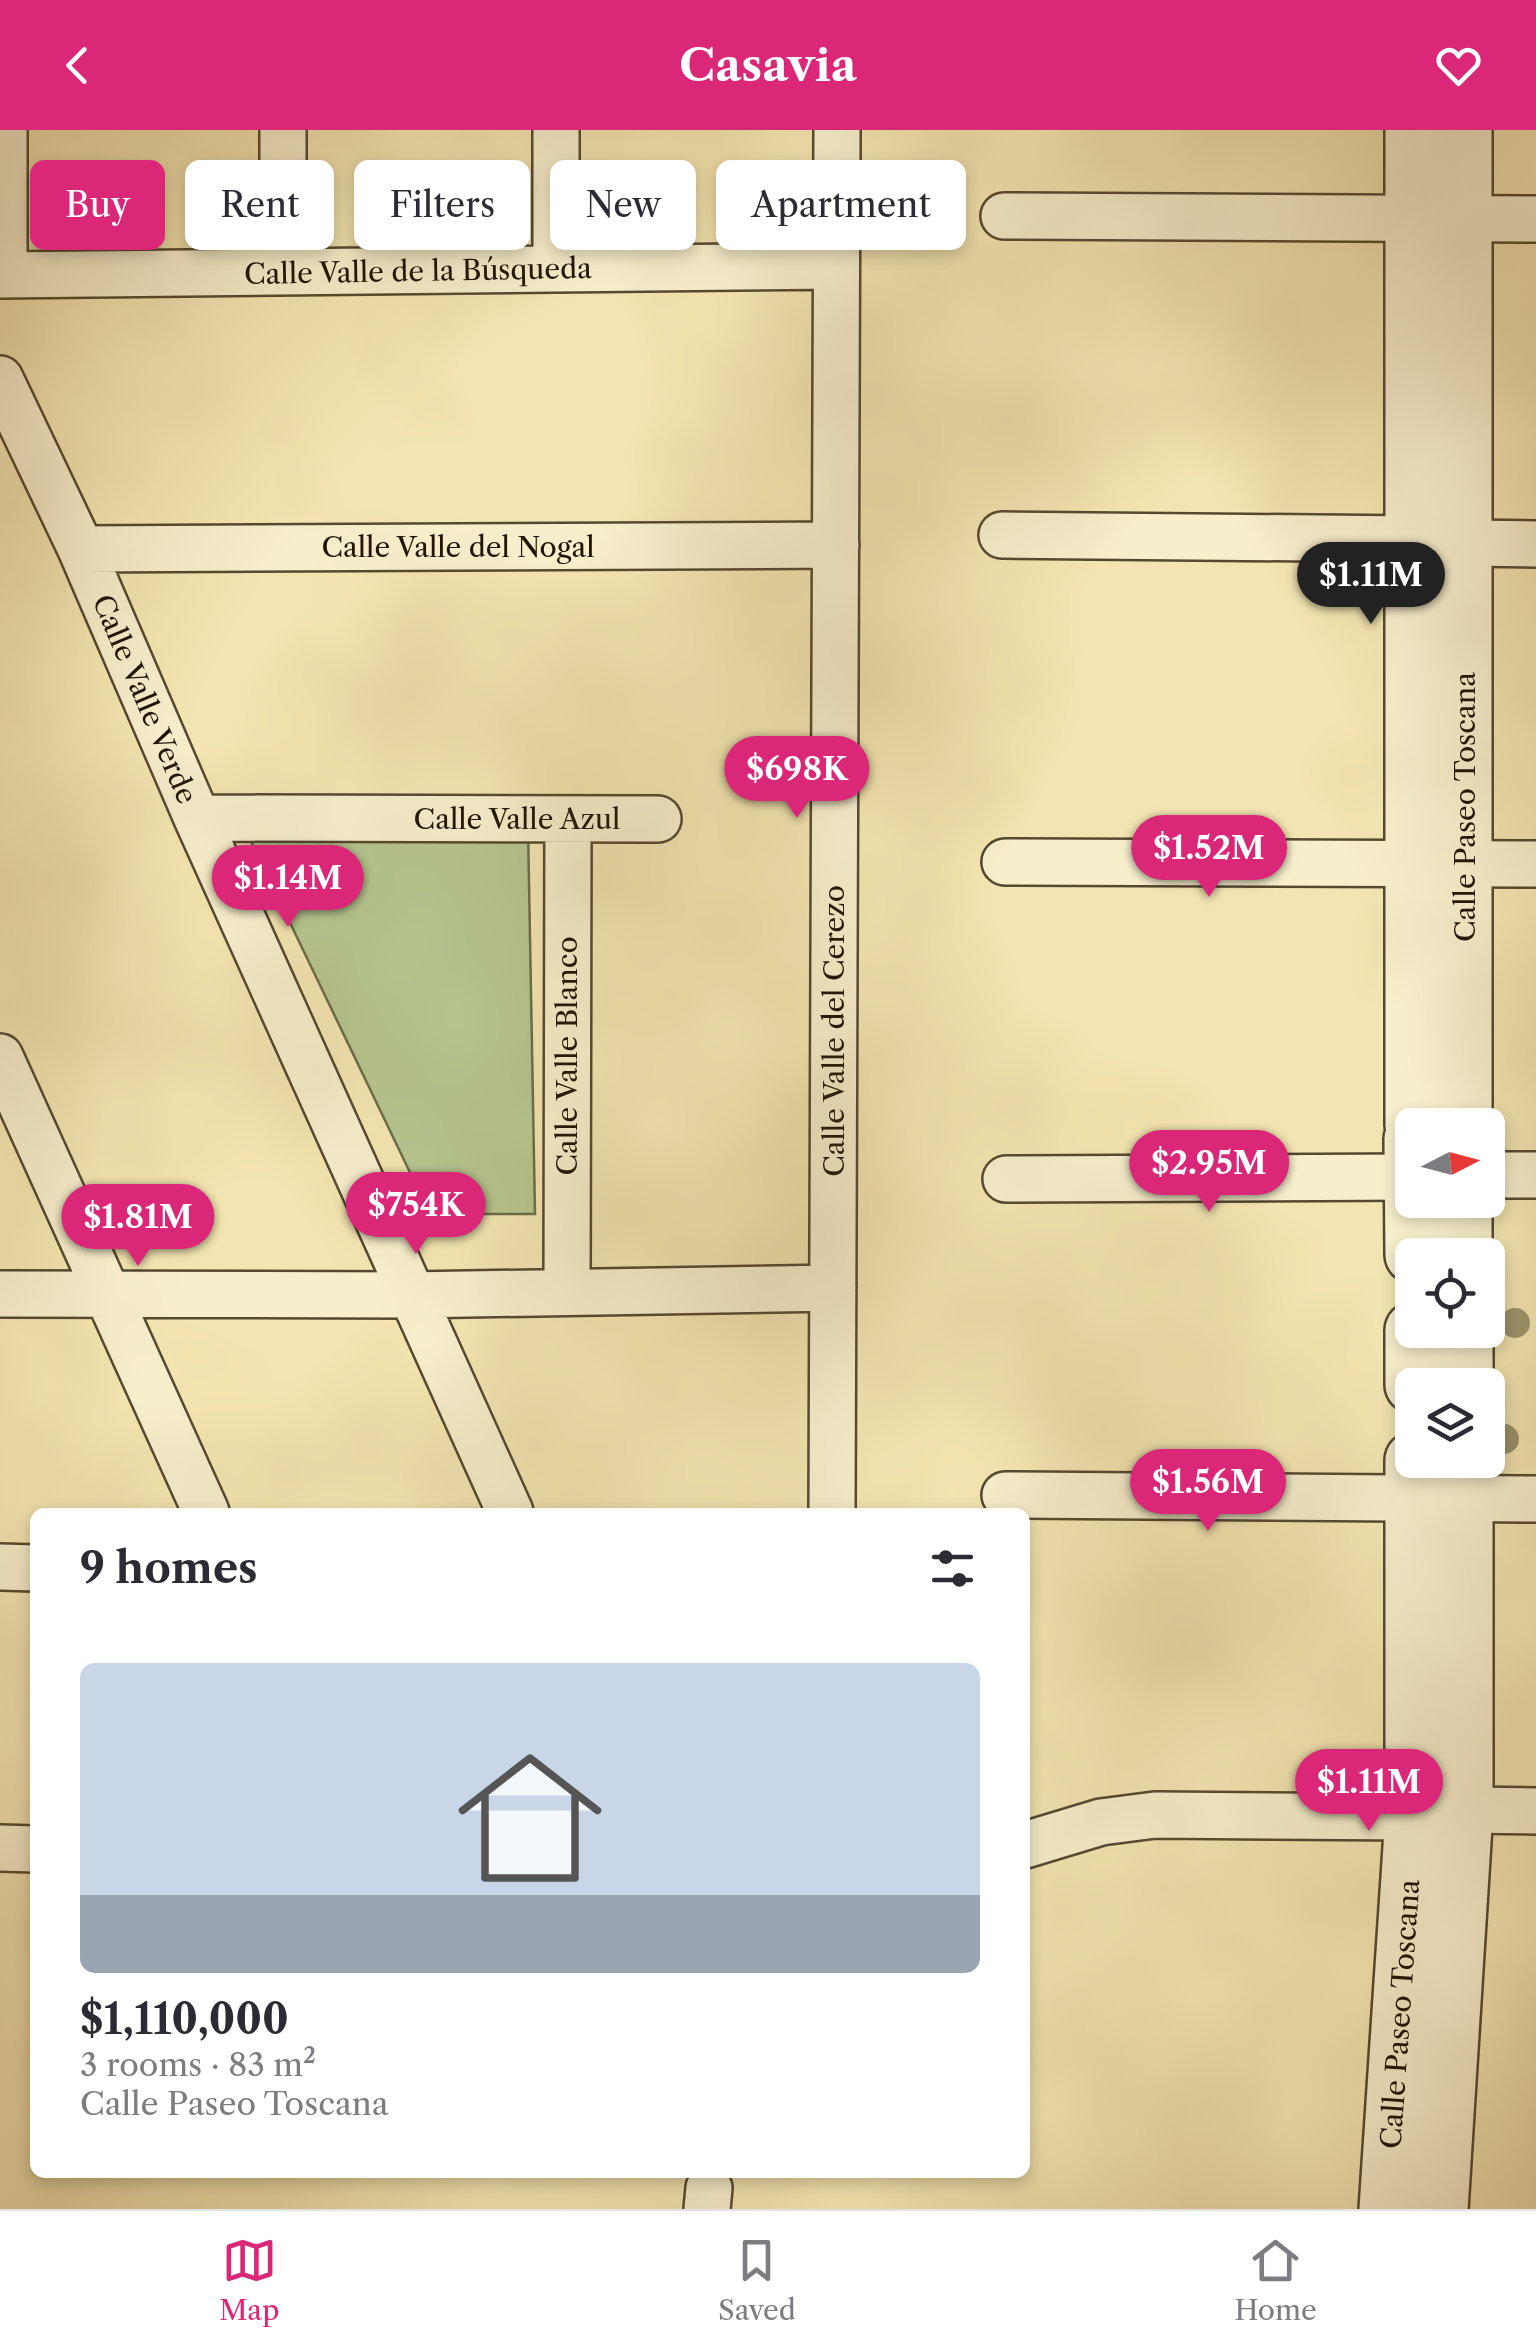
<!DOCTYPE html>
<meta charset="utf-8">
<style>
body{margin:0;font-family:"Libre Caslon Text",serif;background:#f7f7f7;color:#2b2b33;height:100vh;display:flex;flex-direction:column;font-size:38px;white-space:nowrap}
*{box-sizing:border-box;margin:0}
p{font-size:32px;color:#7c7c81}
.icon{flex:none;width:55px;height:55px;fill:none;stroke:currentColor;stroke-width:2;stroke-linecap:round;stroke-linejoin:round}
.map{position:relative;flex:1;overflow:hidden}
.drawer{position:absolute;left:30px;top:1378px;width:1000px;height:670px;display:flex;flex-direction:column;background:#fff;border-radius:15px;box-shadow:0 5px 15px #0003}
.drawer>*{flex:none}
.guide{position:absolute;left:30px;top:30px;width:1000px;height:90px;display:flex;gap:20px}
.needle{width:65px;rotate:84deg}
.fabs{position:absolute;left:1395px;top:978px;display:grid;gap:20px}
.fabs a{display:grid;place-items:center;width:110px;height:110px;border-radius:15px;background:#fff;box-shadow:0 5px 15px #0003;font-size:50px}
.price{position:absolute;translate:-50% -85px;padding:0 22px;border-radius:35px;background:#db2777;color:#fff;font-size:32px;line-height:65px;filter:drop-shadow(0 2px 5px #0008)}
.price::after{content:'';position:absolute;left:50%;top:60px;width:30px;height:22px;margin-left:-15px;background:inherit;clip-path:polygon(0 0,100% 0,50% 100%)}
.price.on{background:#222;color:#fff}
ul{padding:0;list-style:none}
li{display:grid;align-content:center;gap:20px;height:530px;padding:0 50px}
li span{display:grid;place-items:center;height:310px;border-radius:15px;color:#555}
li>.icon{margin-inline-start:auto}
span .icon{width:180px;height:180px;fill:#fffc;stroke-width:1}
li b{font-size:42px}
h2{display:flex;justify-content:space-between;align-items:center;height:120px;padding:0 50px;font-size:42px}
.tag{padding:0 35px;border-radius:15px;background:#fff;box-shadow:0 5px 15px #0003;font-size:35px;line-height:90px}
.tag.on{background:#db2777;color:#fff}
header{display:flex;justify-content:space-between;align-items:center;height:130px;padding:0 50px;background:#db2777;color:#fff;font-size:45px;font-weight:700}
.menu{display:flex;justify-content:space-around;align-items:center;height:140px;border-top:2px solid #e1e1e2;background:#fff;font-size:28px;color:#7c7c81}
.menu a{display:grid;justify-items:center;gap:5px}
.menu .on{color:#db2777}
.map>svg:first-child{display:block}
.green{fill:#b6c58f;stroke:#6b6d4a;stroke-width:2.5}
.lines{fill:none;stroke-linecap:round;stroke-linejoin:round}
.minor-casing{stroke:#554931;stroke-width:50}
.tertiary-casing{stroke:#554931;stroke-width:60}
.minor{stroke:#f7eecc;stroke-width:45}
.tertiary{stroke:#f7eecc;stroke-width:55}
.tree{fill:#9c956d}
.labels{text-anchor:middle;dominant-baseline:central;stroke-width:10;stroke-linejoin:round;paint-order:stroke}
.street-label{font-size:28px;fill:#201506;stroke:#f7eecc}
</style>
<header><svg class="icon" aria-label="back" viewBox="0 0 24 24"><path d="M15 5l-7 7 7 7"/></svg>Casavia<svg class="icon" aria-label="heart" viewBox="0 0 24 24"><path d="M12 20l-8-8c-3-5 5-10 8-4 3-6 11-1 8 4z"/></svg></header>
<div class="map">
<svg width="1536" height="2079" viewBox="0 0 1536 2079">
<rect width="100%" height="100%" fill="#f3e5b1"/>
<filter id="stains"><feTurbulence type="fractalNoise" baseFrequency=".002" numOctaves="4"/><feColorMatrix values="0 0 0 0 .2 0 0 0 0 .09 0 0 0 0 .02 0 0 0 .5 -.17"/></filter>
<radialGradient id="worn" r=".72"><stop offset=".6" stop-color="#630" stop-opacity="0"/><stop offset="1" stop-color="#630" stop-opacity=".3"/></radialGradient>
<path class="green" d="M 244,697 L 528,697 L 535,1084 L 430,1084 Z"/>
<g class="lines">
<g class="minor-casing">
<path id="minor" d="M 4,0 L 4,145
M 283,0 L 283,142
M 556,0 L 556,139
M 1004,86 L 1536,89
M 0,145 L 836,136
M 0,249 L 81,419 L 197,688 L 510,1382
M 1002,405 L 1413,409
M 1465,413 L 1536,414
M 81,419 L 836,415
M 197,688 L 658,689
M 1005,732 L 1536,734
M 0,927 L 206,1382
M 1488,1045 L 1536,1045
M 1006,1049 L 1412,1047
M 567,1162 L 568,690
M 0,1164 L 411,1165 L 833,1158
M 1005,1365 L 1536,1369
M 832,1382 L 837,0
M 0,1437 L 35,1438
M 1465,1680 L 1536,1681
M 1025,1715 L 1101,1692 L 1155,1685 L 1413,1687
M 0,1718 L 35,1719
M 707,2079 L 709,2058"/>
</g>
<g class="tertiary-casing">
<path id="tertiary" d="M 1413,995 L 1413,0
M 1464,995 L 1464,0
M 1412,1009 L 1413,1125
M 1464,1070 L 1464,1125
M 1413,1200 L 1413,1255
M 1465,1200 L 1465,1255
M 1387,2079 L 1413,1687 L 1413,1330
M 1440,2079 L 1465,1680 L 1465,1330"/>
</g>
<use href="#minor" class="minor"/>
<use href="#tertiary" class="tertiary"/>
</g>
<g class="tree">
<circle cx="1515" cy="1193" r="15"/>
<circle cx="1504" cy="1309" r="15"/>
</g>
<g class="labels">
<g class="street-label">
<text transform="translate(418 141) rotate(-1)">Calle Valle de la Búsqueda</text>
<text x="458" y="417">Calle Valle del Nogal</text>
<text transform="translate(145 569) rotate(67)">Calle Valle Verde</text>
<text transform="translate(1465 677) rotate(-90)">Calle Paseo Toscana</text>
<text x="517" y="689">Calle Valle Azul</text>
<text transform="translate(834 901) rotate(-90)">Calle Valle del Cerezo</text>
<text transform="translate(567 926) rotate(-90)">Calle Valle Blanco</text>
<text transform="translate(1400 1884) rotate(-86)">Calle Paseo Toscana</text>
</g>
</g>
<rect width="100%" height="100%" filter="url(#stains)"/>
<rect width="100%" height="100%" fill="url(#worn)"/>
</svg>
<div class="fabs">
<a><svg class="needle" viewBox="-14 -14 28 28"><path d="M0-13l5 13h-10z" fill="#e53935"/><path d="M0 13l5-13h-10z" fill="#7c7c81"/></svg></a>
<a><svg class="icon" aria-label="locate" viewBox="0 0 24 24"><circle cx="12" cy="12" r="6"/><path d="M12 2v4M12 18v4M2 12h4M18 12h4"/></svg></a>
<a><svg class="icon" aria-label="layers" viewBox="0 0 24 24"><path d="M12 4l9 5-9 5-9-5zM3 14l9 5 9-5"/></svg></a>
</div>
<b class="price on" style="left:1371px;top:497px">$1.11M</b>
<b class="price" style="left:797px;top:691px">$698K</b>
<b class="price" style="left:1209px;top:770px">$1.52M</b>
<b class="price" style="left:288px;top:800px">$1.14M</b>
<b class="price" style="left:1209px;top:1085px">$2.95M</b>
<b class="price" style="left:416px;top:1127px">$754K</b>
<b class="price" style="left:138px;top:1139px">$1.81M</b>
<b class="price" style="left:1208px;top:1404px">$1.56M</b>
<b class="price" style="left:1369px;top:1704px">$1.11M</b>
<div class="guide">
<a class="tag on">Buy</a>
<a class="tag">Rent</a>
<a class="tag">Filters</a>
<a class="tag">New</a>
<a class="tag">Apartment</a>
</div>
<section class="drawer">
<h2>9 homes<svg class="icon" aria-label="filters" viewBox="0 0 24 24"><path d="M4 7h16M4 17h16"/><circle cx="9" cy="7" r="2"/><circle cx="15" cy="17" r="2"/></svg></h2>
<ul>
<li><span style="background:linear-gradient(#c9d6e8 75%,#9aa5b1 0)"><svg class="icon" aria-label="home" viewBox="0 0 24 24"><path d="M3 11l9-7 9 7M6 9v11h12V9"/></svg></span><div><b>$1,110,000</b><p>3 rooms · 83 m²</p><p>Calle Paseo Toscana</p></div></li>
</ul>
</section>
</div>
<nav class="menu">
<a class="on"><svg class="icon" aria-label="map" viewBox="0 0 24 24"><path d="M3 6l6-2 6 2 6-2v14l-6 2-6-2-6 2zM9 4v14M15 6v14"/></svg>Map</a>
<a><svg class="icon" aria-label="saved" viewBox="0 0 24 24"><path d="M7 4h10v16l-5-4-5 4z"/></svg>Saved</a>
<a><svg class="icon" aria-label="home" viewBox="0 0 24 24"><path d="M3 11l9-7 9 7M6 9v11h12V9"/></svg>Home</a>
</nav>
